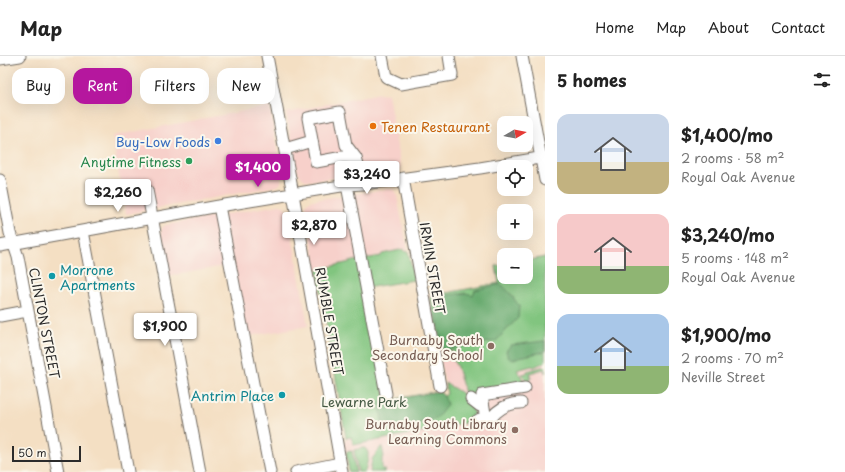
<!DOCTYPE html>
<meta charset="utf-8">
<style>
body{margin:0;font-family:"Playpen Sans",sans-serif;background:#f2f2f2;color:#222;height:100vh;display:flex;flex-direction:column;font-size:15px;white-space:nowrap}
*{box-sizing:border-box;margin:0}
p{font-size:13px;color:#767676}
.icon{flex:none;width:22px;height:22px;fill:none;stroke:currentColor;stroke-width:2;stroke-linecap:round;stroke-linejoin:round}
.map{position:relative;flex:1;overflow:hidden}
.sheet{display:flex;flex-direction:column;background:#fff;width:300px}
.sheet>*{flex:none}
.banner{position:absolute;left:12px;top:12px;width:380px;height:36px;display:flex;gap:8px}
.needle{width:26px;rotate:80deg}
.tools{position:absolute;left:497px;top:60px;display:grid;gap:8px}
.tools a{display:grid;place-items:center;width:36px;height:36px;border-radius:8px;background:#fff;box-shadow:0 4px 16px #0002;font-size:20px}
.scale{position:absolute;left:12px;bottom:10px;width:69px;box-sizing:border-box;padding-left:4px;border:2px solid #2b2b2b;border-top:0;font-size:11px;line-height:14px;white-space:nowrap;color:#2b2b2b;-webkit-text-stroke:3px #fbf7ec;paint-order:stroke}
.price{position:absolute;translate:-50% -34px;padding:0 9px;border-radius:4px;background:#fff;color:#222;font-size:13px;line-height:26px;filter:drop-shadow(0 1px 2px #0008)}
.price::after{content:'';position:absolute;left:50%;top:24px;width:12px;height:9px;margin-left:-6px;background:inherit;clip-path:polygon(0 0,100% 0,50% 100%)}
.price.on{background:#b5179e;color:#fff}
ul{padding:0;list-style:none}
li{display:flex;align-items:center;gap:12px;height:100px;padding:0 12px}
li span{display:grid;place-items:center;flex:none;width:112px;height:80px;border-radius:12px;color:#555}
li>.icon{margin-inline-start:auto}
span .icon{width:48px;height:48px;fill:#fffc;stroke-width:1}
li b{font-size:17px}
h2{display:flex;justify-content:space-between;align-items:center;height:48px;padding:0 12px;font-size:17px}
.chip{padding:0 14px;border-radius:12px;background:#fff;box-shadow:0 4px 16px #0002;font-size:14px;line-height:36px}
.chip.on{background:#b5179e;color:#fff}
header{display:flex;align-items:center;gap:24px;box-sizing:border-box;height:56px;padding:0 20px;background:#fff;border-bottom:1px solid #e0e0e0}
header strong{font-size:19px}
nav{display:flex;gap:22px;margin-inline-start:auto;font-size:14px}
main{display:flex;flex:1;min-height:0}
.map>svg:first-child{display:block}
.built{fill:#f7d0ca}
.green{fill:#81c57f;stroke:#567855}
.forest{fill:#68aa6e;stroke:#4a6a4c}
.lines{fill:none;stroke-linecap:round;stroke-linejoin:round}
.minor-casing{stroke:#716a60;stroke-width:13}
.minor{stroke:#fff;stroke-width:11}
.food-dot{fill:#e8710a;stroke:#fbf7ec;stroke-width:1.5}
.shop-dot{fill:#3f7fe0;stroke:#fbf7ec;stroke-width:1.5}
.leisure-dot{fill:#2e9e5b;stroke:#fbf7ec;stroke-width:1.5}
.culture-dot{fill:#0f9aa8;stroke:#fbf7ec;stroke-width:1.5}
.education-dot{fill:#8d6e63;stroke:#fbf7ec;stroke-width:1.5}
.labels{text-anchor:middle;dominant-baseline:central;stroke-width:4;stroke-linejoin:round;paint-order:stroke}
.food-label{font-size:13px;fill:#c56008;stroke:#fbf7ec;text-anchor:start}
.shop-label{font-size:13px;fill:#366cbe;stroke:#fbf7ec;text-anchor:end}
.leisure-label{font-size:13px;fill:#27864d;stroke:#fbf7ec;text-anchor:end}
.street-label{font-size:13px;fill:#2b2b2b;stroke:#fbf7ec}
.culture-label{font-size:13px;fill:#0d838f;stroke:#fbf7ec;text-anchor:start}
.education-label{font-size:13px;fill:#785e54;stroke:#fbf7ec;text-anchor:end}
.park-label{font-size:13px;fill:#455944;stroke:#fbf7ec}
</style>
<header>
<strong>Map</strong>
<nav><a>Home</a><a>Map</a><a>About</a><a>Contact</a></nav>
</header>
<main>
<div class="map">
<svg width="545" height="416" viewBox="0 0 545 416">
<rect width="100%" height="100%" fill="#fbf7ec"/>
<filter id="ink" filterUnits="userSpaceOnUse"><feTurbulence type="fractalNoise" baseFrequency=".025" numOctaves="2"/><feDisplacementMap in="SourceGraphic" scale="8" xChannelSelector="R" yChannelSelector="G"/><feConvolveMatrix kernelMatrix="1 2 1 2 8 2 1 2 1" color-interpolation-filters="sRGB"/></filter>
<filter id="wash" filterUnits="userSpaceOnUse"><feTurbulence type="fractalNoise" baseFrequency=".012" numOctaves="4" result="noise"/><feDisplacementMap in="SourceGraphic" scale="16" xChannelSelector="R" yChannelSelector="G"/><feGaussianBlur stdDeviation="0.9" result="paint"/><feColorMatrix in="noise" values="0 0 0 0 0 0 0 0 0 0 0 0 0 0 0 0 0 1.4 0 .05"/><feComposite in="paint" operator="in"/></filter>
<g filter="url(#wash)">
<rect width="100%" height="100%" fill="#f4dfc3"/>
<path class="built" d="M 380,37 L 388,38 L 401,113 L 311,125 L 305,124 L 301,121 L 297,114 L 286,57 Z
M 270,50 L 281,121 L 281,127 L 278,130 L 126,158 L 112,80 Z
M 389,133 L 394,134 L 397,140 L 408,195 L 317,214 L 306,154 L 306,150 L 308,146 L 313,144 Z
M 279,149 L 284,150 L 288,156 L 308,270 L 244,281 L 230,209 L 169,220 L 161,176 L 162,172 L 166,169 Z
M 545,200 L 545,416 L 349,416 L 344,389 L 346,382 L 392,374 L 388,351 L 447,340 L 428,239 L 498,227 L 495,209 L 504,208 L 504,221 L 526,221 L 526,204 Z"/>
<path class="green" d="M 404,193 L 405,196 L 408,195 L 414,224 L 366,232 L 391,372 L 447,349 L 444,340 L 447,338 L 445,327 C 465,339 472,341 475,365 L 354,389 L 351,381 L 346,382 L 317,214 L 358,204 L 381,200 L 382,198 Z
M 545,201 L 545,306 L 534,311 L 532,310 L 517,314 L 526,328 L 479,346 L 465,337 L 457,311 L 451,300 L 454,295 L 444,295 L 440,292 L 430,240 L 499,227 L 496,210 L 504,209 L 504,221 L 526,221 L 526,205 Z
M 545,310 L 545,317 L 544,313 L 530,317 L 531,322 L 528,327 L 522,318 L 527,317 L 527,315 Z
M 382,390 L 384,401 L 382,402 L 382,414 L 386,414 L 384,416 L 370,416 L 372,403 Z
M 362,392 L 365,392 L 368,396 L 368,403 L 365,416 L 358,416 L 354,394 Z
M 352,395 L 356,416 L 349,416 L 346,396 Z"/>
<path class="forest" d="M 501,228 L 510,237 L 519,250 L 518,262 L 496,285 L 443,294 L 434,241 L 466,237 L 473,239 L 475,234 Z
M 545,285 L 545,295 L 543,296 L 519,301 L 512,304 L 508,301 L 506,295 L 511,289 Z
M 439,335 L 444,340 L 447,349 L 436,363 L 395,373 L 383,369 L 379,346 Z"/>
</g>
<g filter="url(#ink)">
<g class="lines">
<g class="minor-casing">
<path id="minor" d="M 267,0 L 293,138 L 342,416
M 382,0 L 386,21 L 401,28 L 452,19 L 449,0
M 522,0 L 545,124
M 0,3 L 20,0
M 285,93 L 312,85
M 356,102 L 343,101 L 316,106 L 308,62 L 340,56 L 346,89 L 356,102 L 363,128
M 403,122 L 440,330
M 0,124 L 10,177 L 18,201 L 58,416
M 347,129 L 386,338
M 147,134 L 200,416
M 219,150 L 270,416
M 83,175 L 128,416
M 0,190 L 219,150 L 347,129 L 363,128 L 480,112 L 545,101
M 0,260 L 27,255
M 471,343 L 480,350 L 483,350
M 491,362 C 499,352 508,347 521,347
M 486,364 L 482,339 L 525,332
M 475,366 L 480,363
M 296,416 L 340,407"/>
</g>
<use href="#minor" class="minor"/>
</g>
</g>
<circle class="food-dot" cx="373" cy="70" r="4"/>
<circle class="shop-dot" cx="218" cy="85" r="4"/>
<circle class="leisure-dot" cx="189" cy="105" r="4"/>
<g class="culture-dot">
<circle cx="52" cy="220" r="4"/>
<circle cx="282" cy="339" r="4"/>
</g>
<g class="education-dot">
<circle cx="491" cy="290" r="4"/>
<circle cx="515" cy="374" r="4"/>
</g>
<g class="labels">
<g class="food-label">
<text x="381" y="70">Tenen Restaurant</text>
</g>
<g class="shop-label">
<text x="210" y="85">Buy-Low Foods</text>
</g>
<g class="leisure-label">
<text x="181" y="105">Anytime Fitness</text>
</g>
<g class="street-label">
<text transform="translate(433 212) rotate(80)">IRMIN STREET</text>
<text transform="translate(330 265) rotate(80)">RUMBLE STREET</text>
<text transform="translate(45 267) rotate(79)">CLINTON STREET</text>
</g>
<g class="culture-label">
<text x="60" y="213">Morrone<tspan x="60" dy="15">Apartments</tspan></text>
<text x="274" y="339" text-anchor="end">Antrim Place</text>
</g>
<g class="education-label">
<text x="483" y="283">Burnaby South<tspan x="483" dy="15">Secondary School</tspan></text>
<text x="507" y="367">Burnaby South Library<tspan x="507" dy="15">Learning Commons</tspan></text>
</g>
<g class="park-label">
<text x="364" y="345">Lewarne Park</text>
</g>
</g>
</svg>
<div class="tools">
<a><svg class="needle" viewBox="-14 -14 28 28"><path d="M0-13l5 13h-10z" fill="#e53935"/><path d="M0 13l5-13h-10z" fill="#767676"/></svg></a>
<a><svg class="icon" aria-label="locate" viewBox="0 0 24 24"><circle cx="12" cy="12" r="6"/><path d="M12 2v4M12 18v4M2 12h4M18 12h4"/></svg></a>
<a>+</a>
<a>−</a>
</div>
<div class="scale">50 m</div>
<b class="price on" style="left:258px;top:132px">$1,400</b>
<b class="price" style="left:367px;top:139px">$3,240</b>
<b class="price" style="left:118px;top:157px">$2,260</b>
<b class="price" style="left:314px;top:190px">$2,870</b>
<b class="price" style="left:165px;top:291px">$1,900</b>
<div class="banner">
<a class="chip">Buy</a>
<a class="chip on">Rent</a>
<a class="chip">Filters</a>
<a class="chip">New</a>
</div>
</div>
<section class="sheet">
<h2>5 homes<svg class="icon" aria-label="filters" viewBox="0 0 24 24"><path d="M4 7h16M4 17h16"/><circle cx="9" cy="7" r="2"/><circle cx="15" cy="17" r="2"/></svg></h2>
<ul>
<li><span style="background:linear-gradient(#c9d6e8 60%,#c2b280 0)"><svg class="icon" aria-label="home" viewBox="0 0 24 24"><path d="M3 11l9-7 9 7M6 9v11h12V9"/></svg></span><div><b>$1,400/mo</b><p>2 rooms · 58 m²</p><p>Royal Oak Avenue</p></div></li>
<li><span style="background:linear-gradient(#f6c9c9 65%,#8fb573 0)"><svg class="icon" aria-label="home" viewBox="0 0 24 24"><path d="M3 11l9-7 9 7M6 9v11h12V9"/></svg></span><div><b>$3,240/mo</b><p>5 rooms · 148 m²</p><p>Royal Oak Avenue</p></div></li>
<li><span style="background:linear-gradient(#a9c7e8 65%,#8fb573 0)"><svg class="icon" aria-label="home" viewBox="0 0 24 24"><path d="M3 11l9-7 9 7M6 9v11h12V9"/></svg></span><div><b>$1,900/mo</b><p>2 rooms · 70 m²</p><p>Neville Street</p></div></li>
</ul>
</section>
</main>
